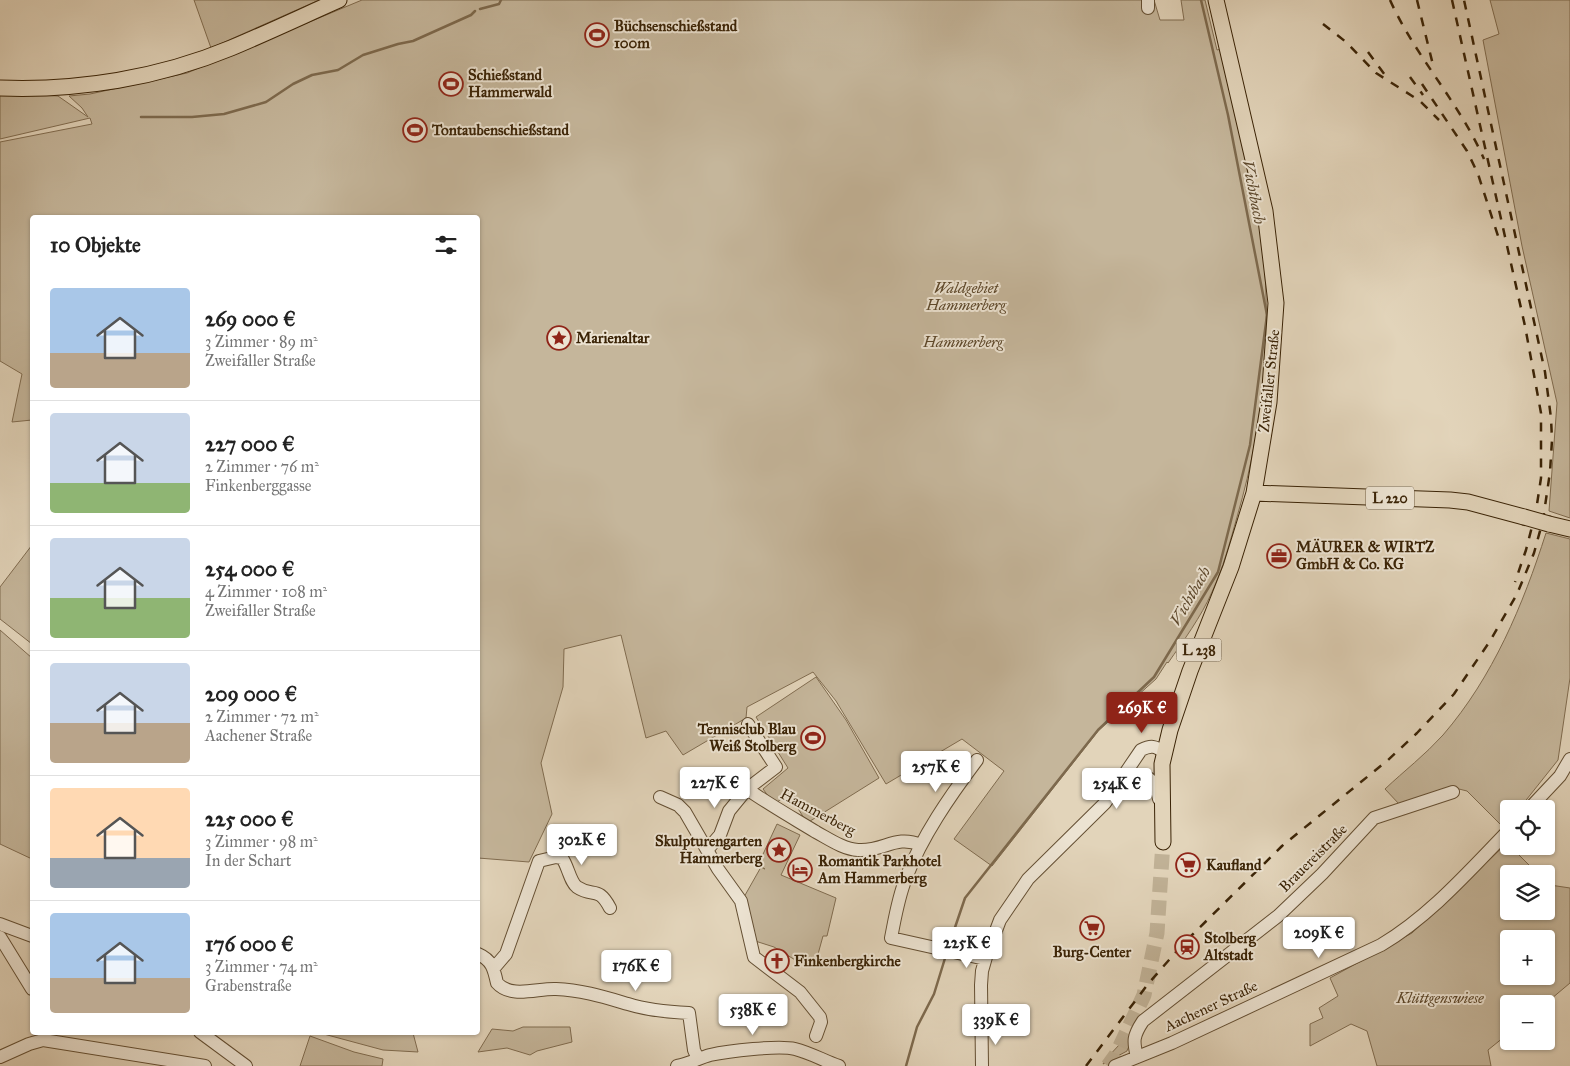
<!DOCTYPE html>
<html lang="de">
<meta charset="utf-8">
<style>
body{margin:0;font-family:"IM FELL Great Primer",serif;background:#f2f2f2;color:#222;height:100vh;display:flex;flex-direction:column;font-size:19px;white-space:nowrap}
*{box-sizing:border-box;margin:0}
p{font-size:16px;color:#767676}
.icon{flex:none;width:28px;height:28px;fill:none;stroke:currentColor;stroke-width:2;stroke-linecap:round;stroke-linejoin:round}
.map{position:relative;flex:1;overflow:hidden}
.drawer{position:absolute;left:30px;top:215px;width:450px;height:820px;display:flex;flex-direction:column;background:#fff;border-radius:5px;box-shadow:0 1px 4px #0004}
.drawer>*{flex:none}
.tools{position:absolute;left:1500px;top:800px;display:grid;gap:10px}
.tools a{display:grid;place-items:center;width:55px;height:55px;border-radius:5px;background:#fff;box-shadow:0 1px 4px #0004;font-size:25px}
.price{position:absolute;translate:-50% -42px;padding:0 11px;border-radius:5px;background:#fff;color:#222;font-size:16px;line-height:32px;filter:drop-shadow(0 1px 2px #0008)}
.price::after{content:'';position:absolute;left:50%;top:30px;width:15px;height:11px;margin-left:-8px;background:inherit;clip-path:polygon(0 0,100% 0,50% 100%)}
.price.on{background:#8f2418;color:#fff}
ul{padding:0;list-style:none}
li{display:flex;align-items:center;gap:15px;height:125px;padding:0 20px}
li+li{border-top:1px solid #e0e0e0}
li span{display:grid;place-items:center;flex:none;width:140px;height:100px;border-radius:5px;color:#555}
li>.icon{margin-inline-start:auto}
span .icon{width:60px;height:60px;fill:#fffc;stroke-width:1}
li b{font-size:21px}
h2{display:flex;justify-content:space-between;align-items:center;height:60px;padding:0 20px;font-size:21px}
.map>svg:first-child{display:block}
.green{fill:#c5b69b;stroke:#806c50;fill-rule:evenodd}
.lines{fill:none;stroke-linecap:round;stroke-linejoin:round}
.stream{stroke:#7d694d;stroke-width:2.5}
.major-tunnel{stroke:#c0b196;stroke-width:15;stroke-dasharray:15 8;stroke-linecap:butt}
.minor-casing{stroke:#644f33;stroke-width:14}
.major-casing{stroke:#3a2306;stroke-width:17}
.minor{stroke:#ece3d2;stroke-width:12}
.major{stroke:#e2d4ba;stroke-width:15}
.rail{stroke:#3a2306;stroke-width:2.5;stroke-dasharray:9 9;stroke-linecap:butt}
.major-bridge-casing{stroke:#3a2306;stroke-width:17;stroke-linecap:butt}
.major-bridge{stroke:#e2d4ba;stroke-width:15}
.labels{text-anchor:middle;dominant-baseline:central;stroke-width:4;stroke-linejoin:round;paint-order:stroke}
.shield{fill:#ece3d2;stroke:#6f5d43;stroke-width:1}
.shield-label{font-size:14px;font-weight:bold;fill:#3a2306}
.poi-label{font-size:15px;font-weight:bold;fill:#3a2306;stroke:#ece3d2;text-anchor:start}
.park-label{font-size:15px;font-style:italic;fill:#5d482b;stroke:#ece3d2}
.street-label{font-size:15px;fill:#3a2306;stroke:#ece3d2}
.water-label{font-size:16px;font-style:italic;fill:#5b462a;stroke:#ece3d2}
</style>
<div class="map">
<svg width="1570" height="1066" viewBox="0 0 1570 1066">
<rect width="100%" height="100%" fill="#e2d4ba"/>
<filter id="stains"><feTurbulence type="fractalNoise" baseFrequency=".004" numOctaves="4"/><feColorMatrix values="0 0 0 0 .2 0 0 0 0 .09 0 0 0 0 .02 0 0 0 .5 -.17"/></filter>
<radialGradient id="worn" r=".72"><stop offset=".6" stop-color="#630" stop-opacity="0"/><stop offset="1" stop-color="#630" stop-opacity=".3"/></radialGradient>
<path class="green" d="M 194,0 L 319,0 L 211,48 Z
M 362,0 L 1154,0 L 1160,20 L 1184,20 L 1181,0 L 1205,0 L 1217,50 L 1221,49 C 1229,85 1237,120 1246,156 C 1250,173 1255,190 1258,207 C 1274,313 1267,414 1237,517 C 1230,542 1223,568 1212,592 C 1201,617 1184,640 1168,663 L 1167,662 L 1156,679 L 1099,730 L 992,866 L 954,839 L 1004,771 L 962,739 L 886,784 L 836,701 L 813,672 L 747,707 L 746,718 L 683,755 L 666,731 L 646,738 L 621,635 L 564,649 L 563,687 L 541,763 L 552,814 L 529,862 L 478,858 L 478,218 L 32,218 L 32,420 L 12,422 L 22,374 L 0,361 L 0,142 L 92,124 L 90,118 L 0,139 L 0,93 L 58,96 L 88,117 L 82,108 L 69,96 L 90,94 L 187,73 Z
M 1490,0 L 1570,0 L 1570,518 L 1549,511 L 1557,403 L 1522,246 L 1483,40 L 1499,34 Z
M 1546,533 L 1570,539 L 1570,678 L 1558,760 L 1519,809 L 1509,809 L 1509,821 L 1503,827 L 1467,791 L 1451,787 L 1399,804 L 1385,789 C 1404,771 1425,755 1443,735 C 1493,677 1523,605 1546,533 Z
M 32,545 L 32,644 L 0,619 L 0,587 Z
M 0,630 L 32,658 L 32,859 L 0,844 Z
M 816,677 L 846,720 L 879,778 L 807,823 L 789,794 L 774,804 L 763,789 L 788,768 L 756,717 Z
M 777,824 L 800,835 L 781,875 L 836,898 L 827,936 L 823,936 L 815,965 L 805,966 L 774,947 L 752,940 L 744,897 L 761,867 L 765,869 L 758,865 Z
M 1507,843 L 1538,874 L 1509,874 L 1509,911 L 1546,911 L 1546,881 L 1550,885 L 1570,888 L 1570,983 L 1545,1004 L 1509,1004 L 1509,1033 L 1488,1050 L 1491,1066 L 1377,1066 L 1367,1031 L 1351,1024 L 1310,1046 L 1310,1024 L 1323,1018 L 1319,1008 L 1338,996 L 1330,978 L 1412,933 ZM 1509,939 L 1546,939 L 1546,976 L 1509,976 Z
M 523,1027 L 570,1027 L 572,1042 L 537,1051 L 530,1055 L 507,1048 L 478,1052 L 492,1029 L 513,1031 Z
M 1133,1030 L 1127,1051 L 1103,1064 L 1106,1059 Z
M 320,1033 L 413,1033 L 418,1052 L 383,1050 Z
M 310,1036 L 354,1052 L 383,1059 L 382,1066 L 300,1066 Z"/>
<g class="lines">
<path class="stream" d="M 480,9 L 499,4 L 501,0
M 141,117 L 192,117 L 224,114 L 266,102 L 293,84 L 312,75 L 338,70 L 363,55 L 398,44 L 413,41 L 471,15 L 475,11
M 948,948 L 965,898 L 1098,730 L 1154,677 L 1218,572 L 1250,445 L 1267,315 L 1228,115 L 1201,0
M 906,1066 L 917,1027 L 934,994 L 946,955"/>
<path class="major-tunnel" d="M 1108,1066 L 1116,1055 L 1144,995 L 1157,933 L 1163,842"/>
<g class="minor-casing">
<path id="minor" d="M 1148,0 L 1148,8
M 977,760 C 950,796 922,836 906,878 C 898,898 895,918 891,938 L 985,959
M 1120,781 C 1129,780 1137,774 1146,776 L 1156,785 L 1159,799
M 747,789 C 770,805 793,818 816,832 C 829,839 843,849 858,850 C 884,852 895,834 921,845
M 660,797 L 678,805 L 685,812 L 718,869 L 741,901 L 754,957 L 800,992 L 820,1017 L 821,1022 L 816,1036
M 1529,809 L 1560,776 L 1570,759
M 708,849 L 720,835 L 729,811 L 747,789 L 776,767 L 748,724
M 0,924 L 32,936
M 0,937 L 32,989
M 478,954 C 492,960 494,969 497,983 C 511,999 538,988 556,989 C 582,990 604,997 628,1004 C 647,1010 668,1012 689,1013 L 694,1050 L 698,1059
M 494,968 L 506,954 L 539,861 L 556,857 L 562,858 C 568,866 570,882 577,887 C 593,898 598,885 610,908
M 200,1032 L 246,1066
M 0,1057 L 29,1044 L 43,1040 L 205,1066
M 1137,1057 C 1133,1041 1133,1036 1143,1021 L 1278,916 L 1322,874 L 1374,818 L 1453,792
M 677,1066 C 689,1064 699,1058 710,1055 C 728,1051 779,1045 795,1049 C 811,1053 824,1061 839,1066
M 982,1066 L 981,985 L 982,971 L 986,957 L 1000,920 L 1028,879 L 1105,803 L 1141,750 C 1151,745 1155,746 1164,752
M 1115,1066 L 1172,1043 L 1381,945 C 1430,916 1469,871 1509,830"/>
</g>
<g class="major-casing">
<path id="major" d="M 0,88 C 78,91 159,78 231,48 C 267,33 303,16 339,0
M 1254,493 L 1450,500 L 1468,502 L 1524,517
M 1549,524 L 1570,529
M 1163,842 L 1162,764 L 1170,730 L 1190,671 L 1231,567 L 1254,493 L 1269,402 L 1276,303 L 1265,211 L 1216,0"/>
</g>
<use href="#minor" class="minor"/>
<use href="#major" class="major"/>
<path class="rail" d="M 1390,0 C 1415,56 1459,102 1484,159
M 1417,0 L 1434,69
M 1452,0 L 1525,326 L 1541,413 L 1541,478 L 1536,511 L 1526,550 L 1515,582
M 1323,24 L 1346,42 L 1376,73 L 1420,101 L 1439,120
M 1368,52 L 1385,75
M 1410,77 L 1423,95
M 1422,84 L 1467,151 L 1478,174 L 1498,236
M 1086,1066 L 1148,984 L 1183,944 L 1282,846 L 1388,760 L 1417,733 L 1454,694 L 1490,641 L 1517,594 L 1534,553 L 1543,520 L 1550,472 L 1552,440 L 1551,418 L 1545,372 L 1464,0"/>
<g class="major-bridge-casing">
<path id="major-bridge" d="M 1524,517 L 1549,524"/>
</g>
<use href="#major-bridge" class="major-bridge"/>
</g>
<defs>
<g id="stadium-ring" transform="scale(1.25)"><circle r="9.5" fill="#ece3d2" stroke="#8f2418" stroke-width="1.5"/><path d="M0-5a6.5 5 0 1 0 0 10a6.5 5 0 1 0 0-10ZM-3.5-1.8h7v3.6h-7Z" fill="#8f2418"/></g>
<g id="sight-ring" transform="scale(1.25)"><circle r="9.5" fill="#ece3d2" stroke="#8f2418" stroke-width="1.5"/><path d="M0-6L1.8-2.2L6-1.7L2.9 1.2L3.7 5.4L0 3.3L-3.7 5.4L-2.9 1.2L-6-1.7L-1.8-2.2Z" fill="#8f2418"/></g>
<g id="office-ring" transform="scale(1.25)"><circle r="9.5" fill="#ece3d2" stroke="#8f2418" stroke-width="1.5"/><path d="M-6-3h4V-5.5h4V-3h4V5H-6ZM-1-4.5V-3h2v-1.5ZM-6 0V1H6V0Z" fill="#8f2418"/></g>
<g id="supermarket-ring" transform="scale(1.25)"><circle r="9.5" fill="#ece3d2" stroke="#8f2418" stroke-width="1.5"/><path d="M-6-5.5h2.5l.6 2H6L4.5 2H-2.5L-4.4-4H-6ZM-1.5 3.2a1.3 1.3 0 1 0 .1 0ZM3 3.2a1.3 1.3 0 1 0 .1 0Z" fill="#8f2418"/></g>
<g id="hotel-ring" transform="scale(1.25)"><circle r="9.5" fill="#ece3d2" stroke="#8f2418" stroke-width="1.5"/><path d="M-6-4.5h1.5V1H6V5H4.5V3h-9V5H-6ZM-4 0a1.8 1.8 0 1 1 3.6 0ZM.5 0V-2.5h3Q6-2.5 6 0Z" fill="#8f2418"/></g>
<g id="station-ring" transform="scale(1.25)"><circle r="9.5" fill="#ece3d2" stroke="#8f2418" stroke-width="1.5"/><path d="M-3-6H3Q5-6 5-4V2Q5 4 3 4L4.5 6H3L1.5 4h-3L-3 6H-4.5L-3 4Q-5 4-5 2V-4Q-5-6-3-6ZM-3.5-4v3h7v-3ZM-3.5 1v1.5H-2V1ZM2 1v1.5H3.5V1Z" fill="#8f2418"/></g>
<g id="church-ring" transform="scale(1.25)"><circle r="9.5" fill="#ece3d2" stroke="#8f2418" stroke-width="1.5"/><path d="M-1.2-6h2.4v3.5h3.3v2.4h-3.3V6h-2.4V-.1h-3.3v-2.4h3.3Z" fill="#8f2418"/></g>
</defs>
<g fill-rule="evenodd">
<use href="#stadium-ring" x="597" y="35"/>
<use href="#stadium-ring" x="451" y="84"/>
<use href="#stadium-ring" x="415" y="130"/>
<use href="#sight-ring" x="559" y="338"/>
<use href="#office-ring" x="1279" y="556"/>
<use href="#stadium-ring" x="813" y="738"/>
<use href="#sight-ring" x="779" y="850"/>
<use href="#supermarket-ring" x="1188" y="865"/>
<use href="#hotel-ring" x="800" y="870"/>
<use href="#supermarket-ring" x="1092" y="928"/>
<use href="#station-ring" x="1187" y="947"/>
<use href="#church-ring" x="777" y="961"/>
</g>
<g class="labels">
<g class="shield">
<rect x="1366" y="486.5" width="48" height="23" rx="4"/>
<rect x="1176.5" y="638.5" width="45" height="23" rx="4"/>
</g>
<g class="shield-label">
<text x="1390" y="498">L 220</text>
<text x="1199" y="650">L 238</text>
</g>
<g class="poi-label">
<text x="614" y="26">Büchsenschießstand<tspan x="614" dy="17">100m</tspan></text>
<text x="468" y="75">Schießstand<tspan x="468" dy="17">Hammerwald</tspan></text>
<text x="432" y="130">Tontaubenschießstand</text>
<text x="576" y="338">Marienaltar</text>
<text x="1296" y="547">MÄURER &amp; WIRTZ<tspan x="1296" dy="17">GmbH &amp; Co. KG</tspan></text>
<text x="796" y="729" text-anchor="end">Tennisclub Blau<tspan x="796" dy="17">Weiß Stolberg</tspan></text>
<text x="762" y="841" text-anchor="end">Skulpturengarten<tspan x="762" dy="17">Hammerberg</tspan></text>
<text x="818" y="861">Romantik Parkhotel<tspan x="818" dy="17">Am Hammerberg</tspan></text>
<text x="1206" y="865">Kaufland</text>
<text x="1204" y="938">Stolberg<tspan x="1204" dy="17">Altstadt</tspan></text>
<text x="1092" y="952" text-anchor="middle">Burg-Center</text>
<text x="794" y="961">Finkenbergkirche</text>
</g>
<g class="park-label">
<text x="966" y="288">Waldgebiet<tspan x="966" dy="17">Hammerberg</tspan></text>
<text x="963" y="342">Hammerberg</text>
<text x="1440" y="998">Klüttgenswiese</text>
</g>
<g class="street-label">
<text transform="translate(1269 381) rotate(-84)">Zweifaller Straße</text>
<text transform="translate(818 812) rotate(28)">Hammerberg</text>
<text transform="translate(1313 858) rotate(-45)">Brauereistraße</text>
<text transform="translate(1211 1006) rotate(-25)">Aachener Straße</text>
</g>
<g class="water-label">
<text transform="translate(1254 192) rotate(79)">Vichtbach</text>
<text transform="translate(1190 596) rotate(-60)">Vichtbach</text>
</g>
</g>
<rect width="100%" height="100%" filter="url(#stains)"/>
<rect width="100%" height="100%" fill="url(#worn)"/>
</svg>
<div class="tools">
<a><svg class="icon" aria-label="locate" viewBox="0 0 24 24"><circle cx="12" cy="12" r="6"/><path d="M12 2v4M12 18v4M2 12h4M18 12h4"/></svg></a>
<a><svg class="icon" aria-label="layers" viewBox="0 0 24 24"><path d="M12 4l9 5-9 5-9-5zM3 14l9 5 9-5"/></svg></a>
<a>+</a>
<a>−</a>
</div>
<b class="price on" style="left:1142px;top:734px">269K €</b>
<b class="price" style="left:936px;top:793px">257K €</b>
<b class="price" style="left:715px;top:809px">227K €</b>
<b class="price" style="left:1117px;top:810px">254K €</b>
<b class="price" style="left:582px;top:866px">302K €</b>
<b class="price" style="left:1319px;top:959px">209K €</b>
<b class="price" style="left:967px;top:969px">225K €</b>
<b class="price" style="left:636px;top:992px">176K €</b>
<b class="price" style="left:753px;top:1036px">538K €</b>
<b class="price" style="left:996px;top:1046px">339K €</b>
<section class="drawer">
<h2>10 Objekte<svg class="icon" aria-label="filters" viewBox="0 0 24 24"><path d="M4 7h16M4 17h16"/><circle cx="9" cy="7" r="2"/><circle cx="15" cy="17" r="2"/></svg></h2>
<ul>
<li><span style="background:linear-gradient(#a9c7e8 65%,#b9a48a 0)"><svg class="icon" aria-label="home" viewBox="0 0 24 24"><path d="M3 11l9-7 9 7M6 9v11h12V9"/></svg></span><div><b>269 000 €</b><p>3 Zimmer · 89 m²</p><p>Zweifaller Straße</p></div></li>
<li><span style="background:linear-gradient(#c9d6e8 70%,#8fb573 0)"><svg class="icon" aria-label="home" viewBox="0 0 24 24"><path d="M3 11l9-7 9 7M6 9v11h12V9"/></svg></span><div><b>227 000 €</b><p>2 Zimmer · 76 m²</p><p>Finkenberggasse</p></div></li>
<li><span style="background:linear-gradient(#c9d6e8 60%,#8fb573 0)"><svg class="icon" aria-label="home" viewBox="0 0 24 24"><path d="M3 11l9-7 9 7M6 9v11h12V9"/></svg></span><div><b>254 000 €</b><p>4 Zimmer · 108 m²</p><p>Zweifaller Straße</p></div></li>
<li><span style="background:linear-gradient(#c9d6e8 60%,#b9a48a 0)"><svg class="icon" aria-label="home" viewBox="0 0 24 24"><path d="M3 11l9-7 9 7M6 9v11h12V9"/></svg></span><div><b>209 000 €</b><p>2 Zimmer · 72 m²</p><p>Aachener Straße</p></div></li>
<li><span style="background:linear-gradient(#ffd9b3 70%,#9aa5b1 0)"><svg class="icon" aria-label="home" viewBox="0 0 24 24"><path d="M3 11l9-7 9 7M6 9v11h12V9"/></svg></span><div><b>225 000 €</b><p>3 Zimmer · 98 m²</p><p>In der Schart</p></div></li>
<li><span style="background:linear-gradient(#a9c7e8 65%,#b9a48a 0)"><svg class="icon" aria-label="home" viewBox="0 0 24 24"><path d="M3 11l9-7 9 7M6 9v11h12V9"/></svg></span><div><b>176 000 €</b><p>3 Zimmer · 74 m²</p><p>Grabenstraße</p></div></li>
</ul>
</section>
</div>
